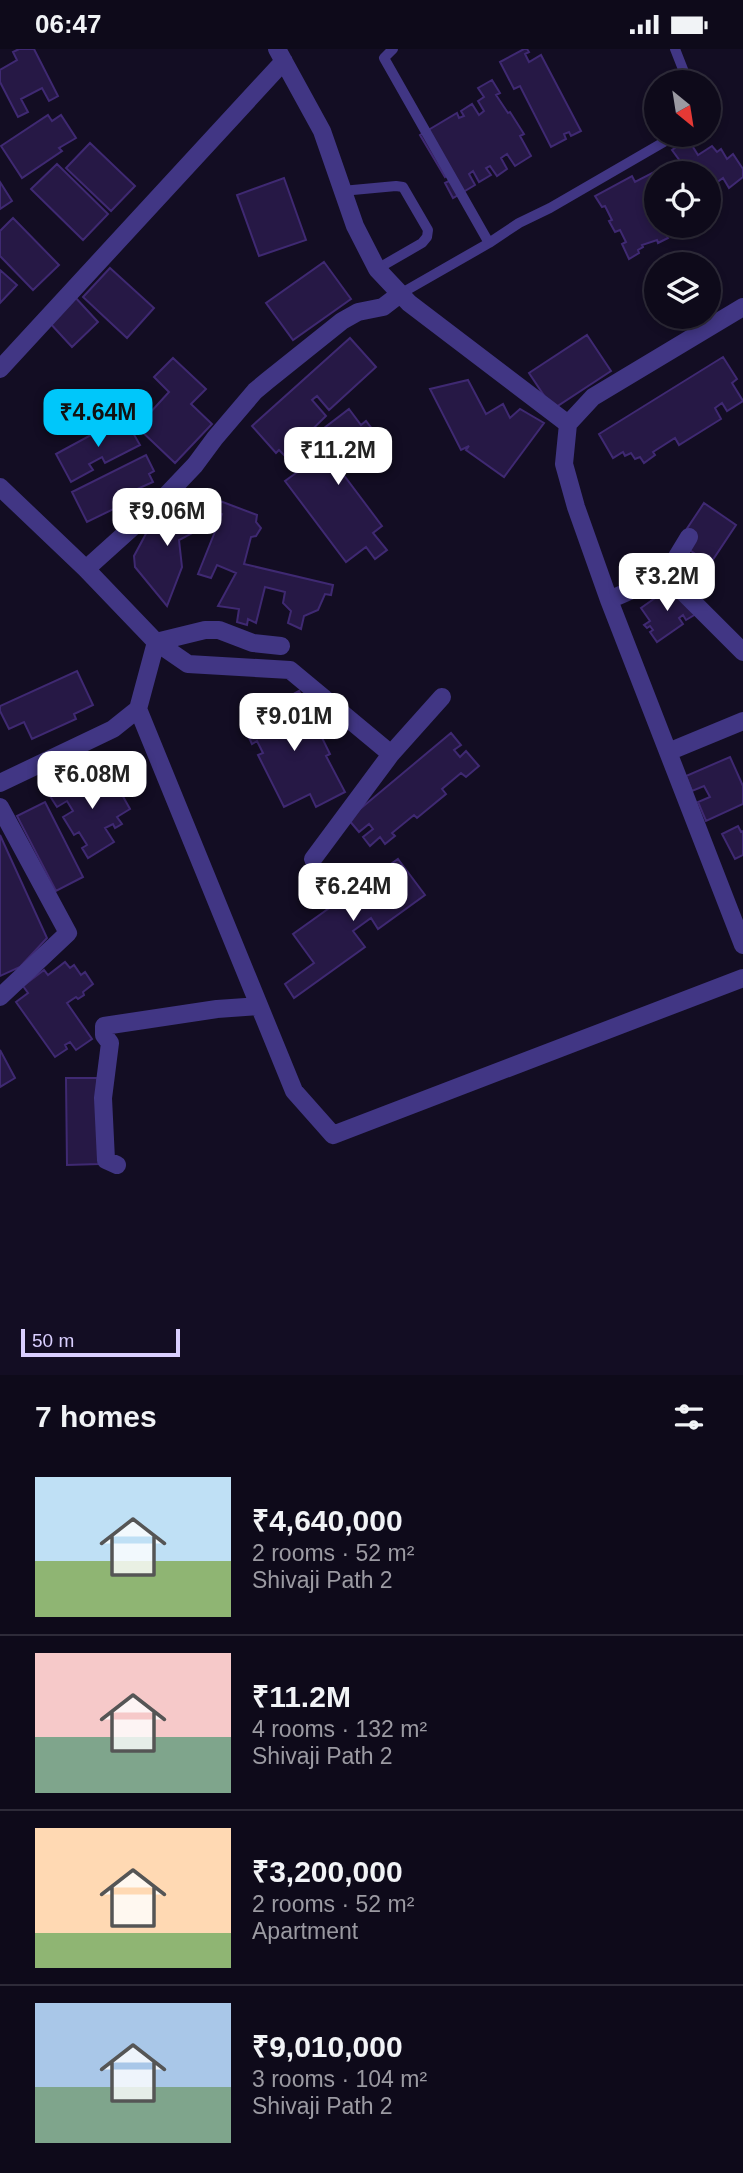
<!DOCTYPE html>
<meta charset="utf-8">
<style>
body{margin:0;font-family:Arial,sans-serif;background:#171323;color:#f1f3f6;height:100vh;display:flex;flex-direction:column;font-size:26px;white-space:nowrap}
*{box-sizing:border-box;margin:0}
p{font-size:23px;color:#9b9aa2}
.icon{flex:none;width:38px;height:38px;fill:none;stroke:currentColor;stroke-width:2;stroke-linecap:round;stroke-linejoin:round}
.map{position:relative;height:1326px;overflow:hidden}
.panel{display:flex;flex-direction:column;background:#0e0a1a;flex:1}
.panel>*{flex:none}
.needle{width:46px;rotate:150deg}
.fabs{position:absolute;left:644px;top:21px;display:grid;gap:14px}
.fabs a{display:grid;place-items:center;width:77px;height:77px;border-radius:50%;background:#0e0a1a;box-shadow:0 4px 10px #0003,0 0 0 2px #2e2b39;font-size:35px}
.scale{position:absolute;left:21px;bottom:18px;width:159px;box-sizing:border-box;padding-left:7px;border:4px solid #dacfff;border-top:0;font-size:19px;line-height:24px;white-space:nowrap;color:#dacfff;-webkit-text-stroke:5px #130d23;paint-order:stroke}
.price{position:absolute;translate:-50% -60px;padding:0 16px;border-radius:14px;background:#fff;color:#222;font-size:23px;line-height:46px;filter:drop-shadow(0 2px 4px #0008)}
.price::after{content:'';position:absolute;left:50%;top:42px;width:21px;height:16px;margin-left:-10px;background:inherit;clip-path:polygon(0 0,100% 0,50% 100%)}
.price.current{background:#00c7fa;color:#111}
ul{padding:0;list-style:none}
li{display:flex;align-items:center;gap:21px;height:175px;padding:0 35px}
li+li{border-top:2px solid #2e2b39}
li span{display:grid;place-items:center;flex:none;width:196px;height:140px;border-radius:0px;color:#555}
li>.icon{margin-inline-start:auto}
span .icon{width:84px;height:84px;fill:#fffc;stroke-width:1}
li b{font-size:30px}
h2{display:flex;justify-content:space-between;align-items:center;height:84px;padding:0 35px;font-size:30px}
.status{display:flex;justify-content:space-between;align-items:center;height:49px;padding:0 35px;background:#0e0a1a;direction:ltr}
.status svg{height:19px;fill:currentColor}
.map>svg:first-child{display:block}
.building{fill:#261845;stroke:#3f2972;stroke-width:2}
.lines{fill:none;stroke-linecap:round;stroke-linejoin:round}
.service{stroke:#413684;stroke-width:10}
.minor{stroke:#413684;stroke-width:18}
</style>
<div class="status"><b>06:47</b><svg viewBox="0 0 49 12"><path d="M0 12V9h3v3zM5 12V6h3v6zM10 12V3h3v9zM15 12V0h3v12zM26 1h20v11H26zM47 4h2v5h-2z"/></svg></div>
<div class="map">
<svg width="743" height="1326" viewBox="0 0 743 1326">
<rect width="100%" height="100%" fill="#130d23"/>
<path class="building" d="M 19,0 L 34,0 L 58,47 L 49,52 L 42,39 L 21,50 L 28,63 L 18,68 L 0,33 L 0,21 L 17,11 L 13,3 Z
M 524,0 L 527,0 L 529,3 L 525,5 L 529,13 L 541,6 L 581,82 L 571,87 L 569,83 L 564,85 L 566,90 L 551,98 L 520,37 L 514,40 L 500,13 Z
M 492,31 L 500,44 L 496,46 L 508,64 L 510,63 L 524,85 L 520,87 L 531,107 L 515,117 L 507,105 L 501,109 L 507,120 L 497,127 L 490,117 L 486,119 L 491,126 L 479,133 L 473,122 L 469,125 L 475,136 L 453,149 L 445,134 L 451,131 L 448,126 L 445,128 L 420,86 L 457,64 L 459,69 L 464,67 L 461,62 L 472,55 L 479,66 L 484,62 L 478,52 L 484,48 L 478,39 Z
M 48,66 L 52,72 L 61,66 L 76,89 L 59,99 L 62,102 L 22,129 L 1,97 Z
M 688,90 L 698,106 L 712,97 L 717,103 L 721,100 L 727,110 L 733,105 L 743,120 L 743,128 L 729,139 L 723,129 L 712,137 L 719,147 L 709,154 L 709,124 L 683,124 L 676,114 L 680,112 L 672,101 Z
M 90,94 L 135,137 L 111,162 L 66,119 Z
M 57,115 L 108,165 L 83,191 L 31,140 Z
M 658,121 L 660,124 L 656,124 L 656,177 L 661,177 L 668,189 L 658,194 L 657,191 L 642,196 L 643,198 L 638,201 L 639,204 L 629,210 L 622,195 L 626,193 L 620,181 L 615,183 L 609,172 L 612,171 L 605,157 L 602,158 L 595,147 L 632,127 L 635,133 Z
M 284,129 L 306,191 L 259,207 L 237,146 Z
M 0,133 L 12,152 L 0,160 Z
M 13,169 L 59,216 L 33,241 L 0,207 L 0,182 Z
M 324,213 L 351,250 L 293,291 L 266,254 Z
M 110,219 L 154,259 L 127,289 L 83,248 Z
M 0,221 L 17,236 L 0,254 Z
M 74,247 L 98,273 L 72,298 L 48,272 Z
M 587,286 L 611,322 L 553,360 L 529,324 Z
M 350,289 L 376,318 L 329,361 L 317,347 L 312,351 L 326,367 L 285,407 L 279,401 L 276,404 L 252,377 Z
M 723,308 L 737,330 L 732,334 L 743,352 L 727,362 L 722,354 L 715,359 L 721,370 L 679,396 L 675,389 L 653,403 L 655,406 L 644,414 L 640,408 L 635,410 L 631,404 L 625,407 L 623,403 L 613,409 L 599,385 Z
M 173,309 L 206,340 L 191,355 L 212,375 L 175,414 L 137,378 L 169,343 L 154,328 Z
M 468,331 L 486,365 L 503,355 L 510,369 L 520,360 L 544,374 L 504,428 L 466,401 L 469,397 L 461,401 L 430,340 Z
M 349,360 L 361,376 L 366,372 L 379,389 L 366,399 L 364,397 L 337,417 L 382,477 L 373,484 L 387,501 L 375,510 L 366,498 L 346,513 L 285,432 L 310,414 L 298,399 Z
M 124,368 L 140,396 L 105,414 L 102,408 L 89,415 L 93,421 L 71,433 L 56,405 Z
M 146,406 L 154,422 L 149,425 L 153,433 L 135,441 L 138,446 L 130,452 L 87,473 L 72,443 Z
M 194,448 L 201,458 L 197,462 L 205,474 L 200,480 L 179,491 L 182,518 L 167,557 L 135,518 L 134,507 L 148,481 L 167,464 L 173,464 L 184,449 Z
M 220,452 L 257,466 L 256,473 L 261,479 L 256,487 L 251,488 L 244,515 L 333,536 L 331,546 L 325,545 L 318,561 L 304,567 L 301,580 L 288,574 L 291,562 L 283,554 L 285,543 L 265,538 L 256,574 L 248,570 L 247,576 L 237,573 L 239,560 L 218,557 L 236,524 L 217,516 L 211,529 L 198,525 L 222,465 L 216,463 Z
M 704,454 L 736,476 L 710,515 L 678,493 Z
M 675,535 L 696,565 L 686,571 L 683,566 L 679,569 L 683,575 L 657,593 L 650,583 L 653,581 L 650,577 L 647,579 L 644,576 L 650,572 L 641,559 Z
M 77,622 L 93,656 L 74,665 L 76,670 L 32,690 L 24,673 L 9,680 L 0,662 L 0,657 Z
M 299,642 L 330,705 L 326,707 L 345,743 L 316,758 L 310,745 L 284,758 L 258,706 L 263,704 L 257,692 L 252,695 L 241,672 L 267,659 L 271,668 L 285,660 L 281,652 Z
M 451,684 L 461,696 L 454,701 L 460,708 L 466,702 L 479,717 L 466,728 L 461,724 L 442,740 L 446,745 L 417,769 L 414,766 L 392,784 L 395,787 L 385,795 L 380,788 L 370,797 L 363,788 L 373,780 L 369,775 L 359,783 L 348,770 Z
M 730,708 L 743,737 L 743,755 L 706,772 L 698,753 L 710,748 L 704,737 L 692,742 L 686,727 Z
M 79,726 L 89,742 L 112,728 L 130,760 L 117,768 L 122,775 L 115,779 L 113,775 L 105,779 L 114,793 L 88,809 L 82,799 L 87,796 L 79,783 L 74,786 L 63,768 L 73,762 L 67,752 L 57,758 L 48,744 Z
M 45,753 L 83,828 L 56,842 L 17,767 Z
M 738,777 L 741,783 L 743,782 L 743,806 L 735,810 L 722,785 Z
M 0,786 L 47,889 L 20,918 L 0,927 Z
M 398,810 L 425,846 L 378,880 L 371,869 L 353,882 L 365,898 L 294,949 L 285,935 L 314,914 L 293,885 Z
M 65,913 L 70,919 L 74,916 L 81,926 L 85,923 L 93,935 L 83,943 L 84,946 L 78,950 L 76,948 L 67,954 L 92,990 L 76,1001 L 70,993 L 65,996 L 67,1000 L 55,1008 L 16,953 L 28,944 L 23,937 L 44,921 L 48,926 Z
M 0,1001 L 15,1029 L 0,1038 Z
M 66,1029 L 97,1029 L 99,1115 L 67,1116 Z"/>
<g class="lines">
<path class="service" d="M 393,0 L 384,9 L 489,194 L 519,174 L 550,159 L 676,86
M 675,0 L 688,33
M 342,142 L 396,137 L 403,138 L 428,181 L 427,188 L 422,194 L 377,220
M 400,245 L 489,194"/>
<path class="minor" d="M 277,0 L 322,82 L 355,177 L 377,220 L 409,254 L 568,375
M 743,258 L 593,348 L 568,375 L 564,415 L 576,458 L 609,551 L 743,896
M 0,320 L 284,12
M 0,438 L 86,520 L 156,593 L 188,615 L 290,621 L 391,705
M 86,520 L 157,456 L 195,416 L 215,389 L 255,342 L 267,332 L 342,272 L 358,263 L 383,258 L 400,245
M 666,526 L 689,488
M 609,551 L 666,526 L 743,603
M 156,593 L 205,581 L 219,581 L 253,594 L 281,597
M 138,660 L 294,1042 L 333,1086 L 743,929
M 668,703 L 743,672
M 0,734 L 113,680 L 138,660 L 156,593
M 0,758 L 68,884 L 0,948
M 313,810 L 391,705 L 442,648
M 117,1116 L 106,1111 L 103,1049 L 110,994 L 104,986 L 104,977 L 217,960 L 259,957"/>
</g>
</svg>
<div class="fabs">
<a><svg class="needle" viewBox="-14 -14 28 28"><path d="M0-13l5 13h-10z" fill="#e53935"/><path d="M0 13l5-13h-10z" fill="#9b9aa2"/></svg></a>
<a><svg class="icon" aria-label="locate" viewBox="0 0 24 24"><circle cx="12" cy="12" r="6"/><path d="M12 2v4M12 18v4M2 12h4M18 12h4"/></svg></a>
<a><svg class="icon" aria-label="layers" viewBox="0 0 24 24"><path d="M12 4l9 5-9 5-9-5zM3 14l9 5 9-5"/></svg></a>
</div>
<div class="scale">50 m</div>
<b class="price current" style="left:98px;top:400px">₹4.64M</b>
<b class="price" style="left:338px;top:438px">₹11.2M</b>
<b class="price" style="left:167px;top:499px">₹9.06M</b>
<b class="price" style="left:667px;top:564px">₹3.2M</b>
<b class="price" style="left:294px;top:704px">₹9.01M</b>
<b class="price" style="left:92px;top:762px">₹6.08M</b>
<b class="price" style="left:353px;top:874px">₹6.24M</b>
</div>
<section class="panel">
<h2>7 homes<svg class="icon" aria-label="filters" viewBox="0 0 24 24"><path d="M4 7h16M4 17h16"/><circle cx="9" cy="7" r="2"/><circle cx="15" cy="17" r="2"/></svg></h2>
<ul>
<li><span style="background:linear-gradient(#bfe0f5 60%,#8fb573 0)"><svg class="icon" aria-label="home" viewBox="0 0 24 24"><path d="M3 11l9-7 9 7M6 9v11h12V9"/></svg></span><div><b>₹4,640,000</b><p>2 rooms · 52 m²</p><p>Shivaji Path 2</p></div></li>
<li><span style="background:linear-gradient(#f6c9c9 60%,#7fa58c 0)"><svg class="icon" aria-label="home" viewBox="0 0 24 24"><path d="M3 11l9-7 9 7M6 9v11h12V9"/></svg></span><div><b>₹11.2M</b><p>4 rooms · 132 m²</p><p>Shivaji Path 2</p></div></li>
<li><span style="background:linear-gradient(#ffd9b3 75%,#8fb573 0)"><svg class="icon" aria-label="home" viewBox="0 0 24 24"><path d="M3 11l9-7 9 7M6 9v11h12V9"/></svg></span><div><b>₹3,200,000</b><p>2 rooms · 52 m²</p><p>Apartment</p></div></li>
<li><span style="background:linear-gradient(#a9c7e8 60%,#7fa58c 0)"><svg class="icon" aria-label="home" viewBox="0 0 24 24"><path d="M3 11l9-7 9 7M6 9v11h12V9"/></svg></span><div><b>₹9,010,000</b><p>3 rooms · 104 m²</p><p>Shivaji Path 2</p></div></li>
</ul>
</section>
